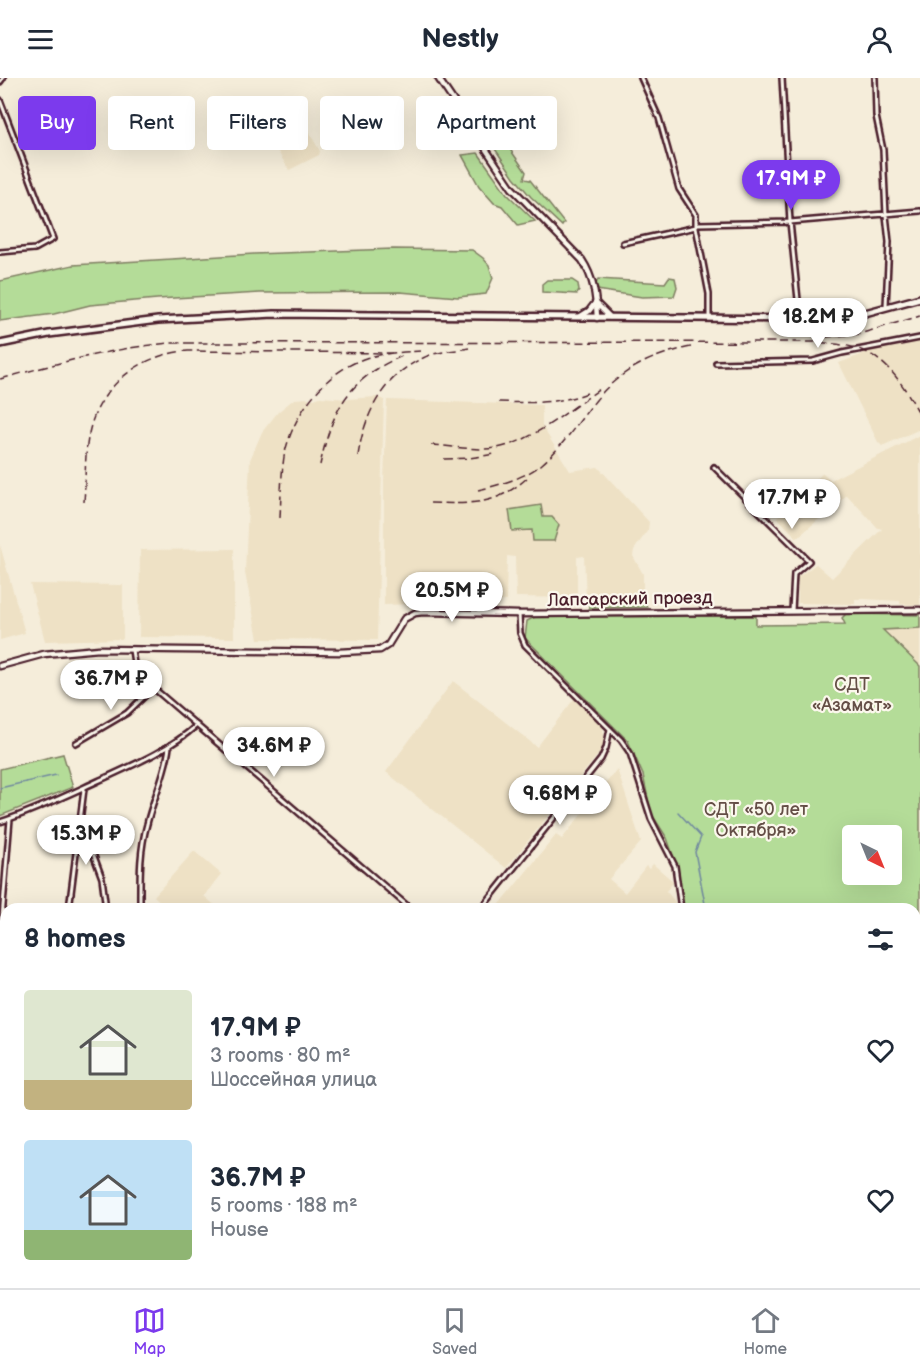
<!DOCTYPE html>
<meta charset="utf-8">
<style>
body{margin:0;font-family:"Balsamiq Sans",sans-serif;background:#f6f6f7;color:#1f2937;height:100vh;display:flex;flex-direction:column;font-size:22px;white-space:nowrap}
*{box-sizing:border-box;margin:0}
p{font-size:20px;color:#747a83}
.icon{flex:none;width:33px;height:33px;fill:none;stroke:currentColor;stroke-width:2;stroke-linecap:round;stroke-linejoin:round}
.map{position:relative;flex:1;overflow:hidden}
.drawer{position:absolute;left:0px;top:825px;width:921px;height:386px;display:flex;flex-direction:column;background:#fff;border-radius:18px 18px 0 0;box-shadow:0 6px 24px #0002}
.drawer>*{flex:none}
.top-card{position:absolute;left:18px;top:18px;width:600px;height:54px;display:flex;gap:12px}
.needle{width:39px;rotate:137deg}
.controls{position:absolute;left:842px;top:747px;display:grid;gap:12px}
.controls a{display:grid;place-items:center;width:60px;height:60px;border-radius:6px;background:#fff;box-shadow:0 6px 24px #0002;font-size:30px}
.price{position:absolute;translate:-50% -51px;padding:0 14px;border-radius:21px;background:#fff;color:#222;font-size:20px;line-height:39px;filter:drop-shadow(0 2px 3px #0008)}
.price::after{content:'';position:absolute;left:50%;top:36px;width:18px;height:14px;margin-left:-9px;background:inherit;clip-path:polygon(0 0,100% 0,50% 100%)}
.price.selected{background:#7c3aed;color:#fff}
ul{padding:0;list-style:none}
li{display:flex;align-items:center;gap:18px;height:150px;padding:0 24px}
li span{display:grid;place-items:center;flex:none;width:168px;height:120px;border-radius:6px;color:#555}
li>.icon{margin-inline-start:auto}
span .icon{width:72px;height:72px;fill:#fffc;stroke-width:1}
li b{font-size:26px}
h2{display:flex;justify-content:space-between;align-items:center;height:72px;padding:0 24px;font-size:26px}
.chip{padding:0 21px;border-radius:6px;background:#fff;box-shadow:0 6px 24px #0002;font-size:21px;line-height:54px}
.chip.selected{background:#7c3aed;color:#fff}
header{display:flex;justify-content:space-between;align-items:center;height:78px;padding:0 24px;background:#fff;font-size:27px;font-weight:600}
.tab-bar{display:flex;justify-content:space-around;align-items:center;height:84px;border-top:2px solid #e0e1e3;background:#fff;font-size:16px;color:#747a83}
.tab-bar a{display:grid;justify-items:center;gap:3px}
.tab-bar .selected{color:#7c3aed}
.map>svg:first-child{display:block}
.built{fill:#eee1c5}
.green{fill:#b4dc98;stroke:#7f7e62;stroke-width:1.5;fill-rule:evenodd}
.lines{fill:none;stroke-linecap:round;stroke-linejoin:round}
.stream{stroke:#71899f;stroke-width:1.5}
.minor-casing{stroke:#4a1f2b;stroke-width:8}
.tertiary-casing{stroke:#4a1f2b;stroke-width:9}
.trunk-casing{stroke:#4a1f2b;stroke-width:10}
.minor{stroke:#fbf7ec;stroke-width:3}
.tertiary{stroke:#fbf7ec;stroke-width:4.5}
.trunk{stroke:#fbf7ec;stroke-width:5}
.rail{stroke:#4a1f2b;stroke-width:1.5;stroke-dasharray:9 4.5;stroke-linecap:butt}
.labels{text-anchor:middle;dominant-baseline:central;stroke-width:4.5;stroke-linejoin:round;paint-order:stroke}
.street-label{font-size:18px;fill:#4a1f2b;stroke:#fbf7ec}
.park-label{font-size:18px;fill:#644e46;stroke:#fbf7ec}
</style>
<header><svg class="icon" aria-label="menu" viewBox="0 0 24 24"><path d="M4 6h16M4 12h16M4 18h16"/></svg>Nestly<svg class="icon" aria-label="person" viewBox="0 0 24 24"><circle cx="12" cy="8" r="4"/><path d="M4 21q1-7 8-7t8 7"/></svg></header>
<div class="map">
<svg width="920" height="1210" viewBox="0 0 920 1210">
<rect width="100%" height="100%" fill="#f5edda"/>
<filter id="ink" filterUnits="userSpaceOnUse"><feTurbulence type="fractalNoise" baseFrequency=".0167" numOctaves="2"/><feDisplacementMap in="SourceGraphic" scale="12" xChannelSelector="R" yChannelSelector="G"/><feConvolveMatrix kernelMatrix="1 2 1 2 8 2 1 2 1" color-interpolation-filters="sRGB"/></filter>
<g filter="url(#ink)">
<path class="built" d="M 304,46 L 320,73 L 319,77 L 289,92 L 272,64 Z
M 920,263 L 920,355 L 918,352 L 882,368 L 878,364 L 839,285 L 861,277 L 867,272 Z
M 320,319 L 348,321 L 376,319 L 384,322 L 377,562 L 258,561 L 245,495 L 250,382 L 262,354 L 278,334 L 294,321 L 308,320 L 314,321 Z
M 387,322 L 542,327 L 542,348 L 570,393 L 598,389 L 649,444 L 648,452 L 634,472 L 633,478 L 643,496 L 643,519 L 586,521 L 584,478 L 577,479 L 577,520 L 516,519 L 515,479 L 507,478 L 506,523 L 384,527 L 384,403 Z
M 920,357 L 920,527 L 900,526 L 900,523 L 864,521 L 855,521 L 855,526 L 798,525 L 798,499 L 816,486 L 832,500 L 882,451 L 878,450 L 847,417 L 797,460 L 777,439 L 823,395 L 831,402 Z
M 0,467 L 25,555 L 0,562 Z
M 234,471 L 234,560 L 139,559 L 140,472 Z
M 30,506 L 123,507 L 123,561 L 45,563 Z
M 920,550 L 920,588 L 882,552 Z
M 453,603 L 537,669 L 574,621 L 602,647 L 604,657 L 604,669 L 506,790 L 386,694 Z
M 617,691 L 641,764 L 609,801 L 625,815 L 646,788 L 649,791 L 653,786 L 674,804 L 666,813 L 677,826 L 678,831 L 496,831 L 556,757 L 562,761 Z
M 194,773 L 221,796 L 204,818 L 219,831 L 168,831 L 154,818 Z"/>
<path class="green" d="M 466,28 L 481,30 L 526,94 L 524,101 L 530,102 L 564,145 L 562,148 L 531,119 L 514,99 Z
M 478,75 L 507,116 L 535,143 L 518,147 L 502,128 L 494,125 L 479,108 L 462,77 Z
M 393,171 L 472,172 L 483,180 L 489,187 L 493,200 L 486,216 L 458,219 L 400,214 L 260,215 L 157,221 L 90,227 L 54,236 L 0,243 L 0,203 L 73,187 L 254,176 Z
M 669,199 L 675,200 L 677,209 L 674,218 L 642,219 L 597,212 L 596,206 L 598,201 L 665,205 Z
M 547,202 L 572,202 L 578,206 L 579,213 L 577,216 L 542,214 L 542,206 Z
M 541,427 L 543,439 L 552,439 L 559,447 L 554,463 L 533,463 L 532,452 L 512,453 L 509,432 Z
M 643,519 L 647,529 L 589,530 L 588,521 Z
M 846,536 L 920,537 L 920,550 L 883,552 L 920,588 L 920,1210 L 206,1210 L 210,1204 L 915,1204 L 915,831 L 684,831 L 676,786 L 667,760 L 651,735 L 643,697 L 628,663 L 525,560 L 527,543 L 535,539 L 756,538 L 756,547 L 845,546 L 842,540 ZM 852,758 L 891,758 L 891,796 L 852,796 Z
M 63,676 L 73,709 L 0,738 L 0,691 Z"/>
<g class="lines">
<path class="stream" d="M 0,710 L 56,697
M 678,734 L 701,759 L 695,774 L 706,831
M 915,1092 L 920,1092
M 865,1210 L 868,1204"/>
<g class="minor-casing">
<path id="minor" d="M 641,0 L 659,40 L 679,111 L 696,137 L 696,149 L 709,216 L 709,239
M 782,0 L 790,144 L 800,241
M 875,0 L 876,38 L 883,72 L 886,137 L 889,164 L 886,228
M 0,4 L 3,0
M 0,22 L 53,161 L 35,171 L 0,174
M 697,146 L 790,144 L 920,133
M 623,165 L 696,149
M 716,285 L 813,283 L 842,275 L 920,260
M 714,389 L 809,483 L 794,496 L 792,533
M 519,536 L 520,555 L 525,567 L 621,662 L 630,675 L 651,741 L 675,788 L 681,831
M 132,572 L 135,592 L 144,602 L 411,831
M 76,665 L 127,635 L 153,610
M 81,743 L 102,800 L 106,831
M 0,744 C 34,733 65,718 98,703 C 133,687 168,673 197,647
M 69,831 L 84,711
M 140,831 C 140,802 139,774 147,746 C 153,720 166,696 169,669
M 481,831 L 601,681 L 606,670 L 610,651
M 0,865 L 10,741
M 0,1017 L 6,1017
M 619,1204 L 626,1210
M 10,1210 L 53,1208
M 138,1210 L 139,1204
M 197,1210 L 201,1204
M 381,1210 L 382,1204
M 739,1210 L 743,1204
M 777,1210 L 782,1204"/>
</g>
<g class="tertiary-casing">
<path id="tertiary" d="M 438,0 L 512,110 L 582,182 C 594,200 596,219 597,240
M 597,226 L 610,239
M 581,238 L 589,233 L 596,224
M 0,588 L 44,576 L 99,571 L 339,574 L 380,572 L 388,567 L 404,541 L 415,535 L 423,534 L 519,536 L 920,532"/>
</g>
<g class="trunk-casing">
<path id="trunk" d="M 0,266 L 49,256 L 158,242 L 274,236 L 800,241 L 865,235 L 920,220"/>
</g>
<use href="#minor" class="minor"/>
<use href="#tertiary" class="tertiary"/>
<use href="#trunk" class="trunk"/>
<path class="rail" d="M 824,259 L 859,256 L 920,238
M 0,301 C 56,286 111,270 170,265 L 817,264 C 831,266 845,266 859,271 C 889,282 906,311 920,337
M 499,324 C 528,325 559,326 587,315
M 431,367 C 452,368 475,373 496,370 C 531,365 571,330 600,311
M 358,378 C 364,337 383,298 423,280 C 437,273 454,273 469,270
M 444,381 L 470,380 L 495,376
M 320,387 C 332,332 348,301 402,278
M 478,412 C 499,407 525,400 542,386 C 563,368 578,344 596,322 C 620,292 654,276 691,269
M 84,424 C 86,400 84,374 90,351 C 101,306 144,275 188,273 L 392,275
M 430,425 C 470,426 497,428 528,399
M 280,440 C 281,420 281,399 284,379 C 292,337 324,294 366,280 C 384,275 403,274 421,273"/>
</g>
</g>
<g class="labels">
<g class="street-label">
<text transform="translate(630 521) rotate(-1)">Лапсарский проезд</text>
</g>
<g class="park-label">
<text x="852" y="606">СДТ<tspan x="852" dy="21">«Азамат»</tspan></text>
<text x="756" y="731">СДТ «50 лет<tspan x="756" dy="21">Октября»</tspan></text>
</g>
</g>
</svg>
<div class="controls">
<a><svg class="needle" viewBox="-14 -14 28 28"><path d="M0-13l5 13h-10z" fill="#e53935"/><path d="M0 13l5-13h-10z" fill="#747a83"/></svg></a>
</div>
<b class="price selected" style="left:791px;top:133px">17.9M ₽</b>
<b class="price" style="left:818px;top:271px">18.2M ₽</b>
<b class="price" style="left:792px;top:452px">17.7M ₽</b>
<b class="price" style="left:452px;top:545px">20.5M ₽</b>
<b class="price" style="left:111px;top:633px">36.7M ₽</b>
<b class="price" style="left:274px;top:700px">34.6M ₽</b>
<b class="price" style="left:560px;top:748px">9.68M ₽</b>
<b class="price" style="left:86px;top:788px">15.3M ₽</b>
<div class="top-card">
<a class="chip selected">Buy</a>
<a class="chip">Rent</a>
<a class="chip">Filters</a>
<a class="chip">New</a>
<a class="chip">Apartment</a>
</div>
<section class="drawer">
<h2>8 homes<svg class="icon" aria-label="filters" viewBox="0 0 24 24"><path d="M4 7h16M4 17h16"/><circle cx="9" cy="7" r="2"/><circle cx="15" cy="17" r="2"/></svg></h2>
<ul>
<li><span style="background:linear-gradient(#dfe7d0 75%,#c2b280 0)"><svg class="icon" aria-label="home" viewBox="0 0 24 24"><path d="M3 11l9-7 9 7M6 9v11h12V9"/></svg></span><div><b>17.9M ₽</b><p>3 rooms · 80 m²</p><p>Шоссейная улица</p></div><svg class="icon" aria-label="heart" viewBox="0 0 24 24"><path d="M12 20l-8-8c-3-5 5-10 8-4 3-6 11-1 8 4z"/></svg></li>
<li><span style="background:linear-gradient(#bfe0f5 75%,#8fb573 0)"><svg class="icon" aria-label="home" viewBox="0 0 24 24"><path d="M3 11l9-7 9 7M6 9v11h12V9"/></svg></span><div><b>36.7M ₽</b><p>5 rooms · 188 m²</p><p>House</p></div><svg class="icon" aria-label="heart" viewBox="0 0 24 24"><path d="M12 20l-8-8c-3-5 5-10 8-4 3-6 11-1 8 4z"/></svg></li>
</ul>
</section>
</div>
<nav class="tab-bar">
<a class="selected"><svg class="icon" aria-label="map" viewBox="0 0 24 24"><path d="M3 6l6-2 6 2 6-2v14l-6 2-6-2-6 2zM9 4v14M15 6v14"/></svg>Map</a>
<a><svg class="icon" aria-label="saved" viewBox="0 0 24 24"><path d="M7 4h10v16l-5-4-5 4z"/></svg>Saved</a>
<a><svg class="icon" aria-label="home" viewBox="0 0 24 24"><path d="M3 11l9-7 9 7M6 9v11h12V9"/></svg>Home</a>
</nav>
